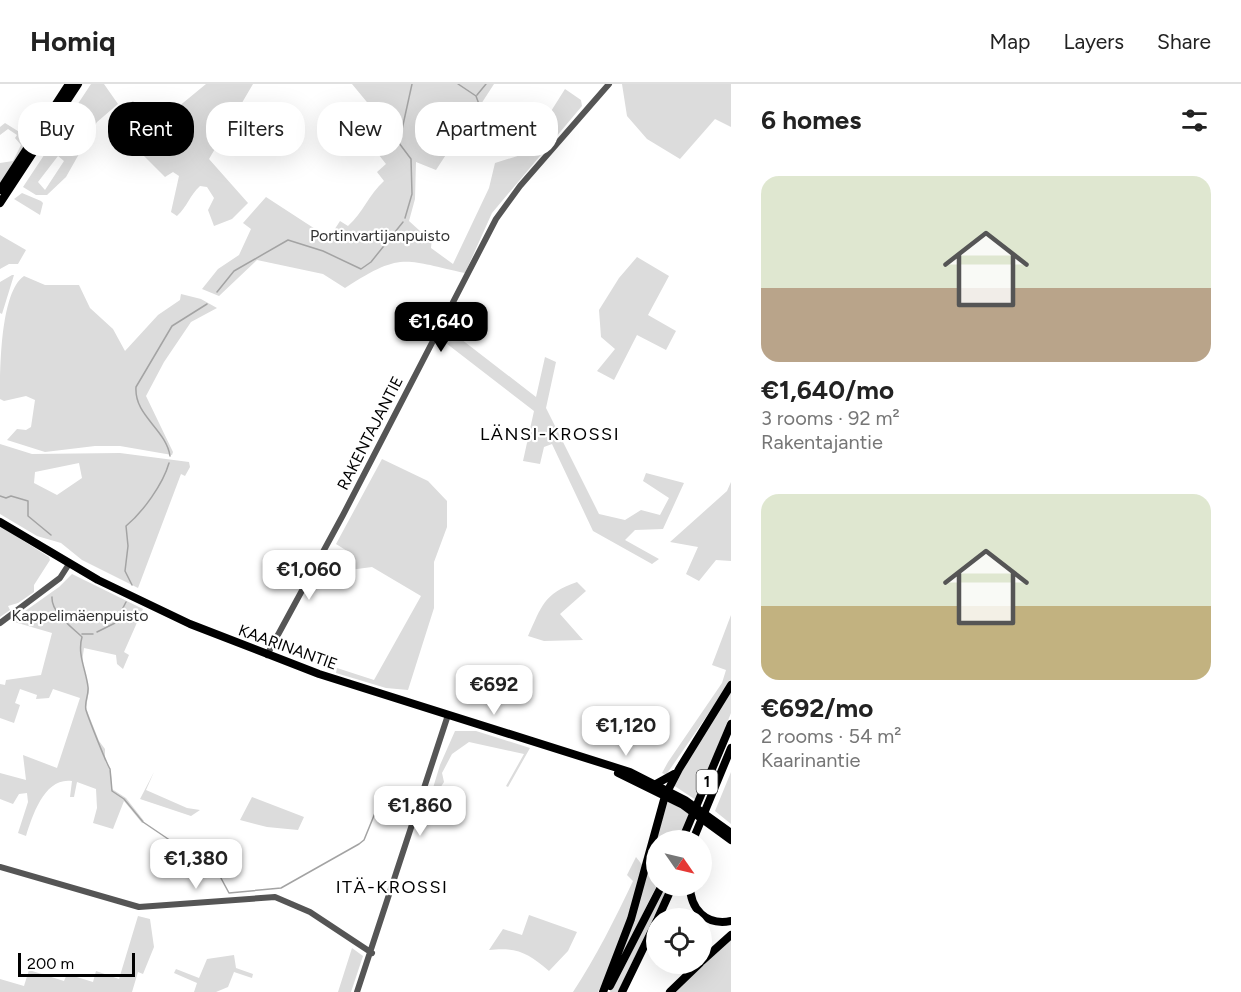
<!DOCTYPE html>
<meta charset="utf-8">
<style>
body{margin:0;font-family:Figtree,sans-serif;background:#f2f2f2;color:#222;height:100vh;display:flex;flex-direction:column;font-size:22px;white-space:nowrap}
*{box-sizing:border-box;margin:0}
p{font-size:20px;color:#767676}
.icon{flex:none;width:33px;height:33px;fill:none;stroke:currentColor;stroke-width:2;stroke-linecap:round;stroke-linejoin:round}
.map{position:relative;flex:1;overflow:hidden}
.side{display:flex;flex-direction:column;background:#fff;width:510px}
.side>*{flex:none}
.hud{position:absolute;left:18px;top:18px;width:570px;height:54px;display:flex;gap:12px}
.needle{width:39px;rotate:124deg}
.fabs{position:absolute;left:646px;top:746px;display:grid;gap:12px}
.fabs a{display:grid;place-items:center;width:66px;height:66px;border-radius:50%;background:#fff;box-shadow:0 6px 24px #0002;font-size:30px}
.scale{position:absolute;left:18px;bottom:15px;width:117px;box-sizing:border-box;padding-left:6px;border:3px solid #000;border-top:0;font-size:16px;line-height:21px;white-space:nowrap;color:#000;-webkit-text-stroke:4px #fff;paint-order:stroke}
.price{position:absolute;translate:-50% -51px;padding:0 14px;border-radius:12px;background:#fff;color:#222;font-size:20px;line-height:39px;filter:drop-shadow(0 2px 3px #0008)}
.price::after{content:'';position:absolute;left:50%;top:36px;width:18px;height:14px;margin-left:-9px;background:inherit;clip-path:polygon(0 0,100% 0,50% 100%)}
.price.active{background:#000;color:#fff}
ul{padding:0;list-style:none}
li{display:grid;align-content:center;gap:12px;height:318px;padding:0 30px}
li span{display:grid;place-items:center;height:186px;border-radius:18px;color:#555}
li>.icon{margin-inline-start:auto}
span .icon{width:108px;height:108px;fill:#fffc;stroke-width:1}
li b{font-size:26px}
h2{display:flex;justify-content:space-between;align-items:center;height:72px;padding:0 30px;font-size:26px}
.pill{padding:0 21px;border-radius:24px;background:#fff;box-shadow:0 6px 24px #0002;font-size:21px;line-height:54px}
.pill.active{background:#000;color:#fff}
header{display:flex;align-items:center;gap:36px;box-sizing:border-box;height:84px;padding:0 30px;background:#fff;border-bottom:2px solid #e0e0e0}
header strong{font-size:28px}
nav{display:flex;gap:33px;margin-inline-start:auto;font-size:21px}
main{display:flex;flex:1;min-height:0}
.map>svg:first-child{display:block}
.green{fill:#dcdcdc;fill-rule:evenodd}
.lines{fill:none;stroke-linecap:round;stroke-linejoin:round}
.stream{stroke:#a3a3a3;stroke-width:1.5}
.minor{stroke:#555;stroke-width:6}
.major{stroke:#000;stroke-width:8}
.highway{stroke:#000;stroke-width:8}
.labels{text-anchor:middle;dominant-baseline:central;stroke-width:4.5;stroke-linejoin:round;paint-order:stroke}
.shield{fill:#fff;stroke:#4c4c4c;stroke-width:1.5}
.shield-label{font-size:15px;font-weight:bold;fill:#000}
.park-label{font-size:16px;fill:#333;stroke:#fff}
.street-label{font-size:16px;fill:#000;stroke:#fff}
.neighbourhood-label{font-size:18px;letter-spacing:1.5px;fill:#000;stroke:#fff}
</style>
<header>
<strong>Homiq</strong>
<nav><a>Map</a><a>Layers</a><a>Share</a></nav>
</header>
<main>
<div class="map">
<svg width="731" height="908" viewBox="0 0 731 908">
<rect width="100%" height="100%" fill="#fff"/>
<path class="green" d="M 91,0 L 104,0 L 118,20 L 97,38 L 66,93 L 47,111 L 36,111 L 23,103 ZM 58,72 L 64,77 L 45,106 L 38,98 Z
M 206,0 L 253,0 L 209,75 L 248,119 L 232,135 L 214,142 L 208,126 L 214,114 L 207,103 L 200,102 C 190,111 187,123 177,132 L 171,128 L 179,92 L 173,88 L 165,93 L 108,36 L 133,17 L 155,42 Z
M 352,0 L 494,0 L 472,34 L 488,45 L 482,55 L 464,43 L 436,86 L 416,78 L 415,115 L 409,137 L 420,147 L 432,153 L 431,164 L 453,180 L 489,104 L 495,79 L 524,70 L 565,5 L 581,16 L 582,22 L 492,129 L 465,189 C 404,176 402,167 345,204 L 323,190 L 257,176 L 219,212 L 202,205 L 218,185 L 239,171 L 251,145 L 243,139 L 266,113 L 329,154 L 340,137 L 348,142 C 363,129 369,110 384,97 L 377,88 L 386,80 L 371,61 L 384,50 L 371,33 L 362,39 L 358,33 L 371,23 Z
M 622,0 L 731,0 L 731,43 L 715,35 L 680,75 L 647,55 L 627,32 Z
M 5,39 L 21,49 L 22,55 L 27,59 L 0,102 L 0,79 L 13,77 L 21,61 L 15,54 L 17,51 L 8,45 L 0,51 L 0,43 Z
M 22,109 L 41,117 L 43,119 L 40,131 L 14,115 Z
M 0,151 L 26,166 L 18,180 L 9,180 L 0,185 Z
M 637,173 L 669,192 L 648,231 L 676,247 L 666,266 L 637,251 L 614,296 L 597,287 L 615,265 L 601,253 L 599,226 L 619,194 Z
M 12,191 L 14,191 L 2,230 L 0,229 L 0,198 Z
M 24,192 L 45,201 L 79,201 L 90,224 L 113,245 L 125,267 L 158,231 L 180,216 L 181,210 L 201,215 L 217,224 L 191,238 L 164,278 L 146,312 L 173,368 L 172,371 L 120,362 L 95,362 L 45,368 L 7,356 L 17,345 L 26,346 L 31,343 L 35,316 L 26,312 L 4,317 L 0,315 C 0,287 0,208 24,192 Z
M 448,245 L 536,313 L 545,273 L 556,278 L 546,324 L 599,430 L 625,436 L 641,426 L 660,431 L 669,414 L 643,397 L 646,389 L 684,399 L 663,445 L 635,446 L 625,456 L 659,475 L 652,480 L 593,447 L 552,360 L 544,363 L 540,380 L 523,377 L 534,327 L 442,256 Z
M 0,360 L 32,370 L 120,369 L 189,378 L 190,383 L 185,392 L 181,390 L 138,504 L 82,476 L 61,459 L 37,452 L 0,430 ZM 79,379 L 82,394 L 57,411 L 34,399 L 35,388 Z
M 382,375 L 428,397 L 447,417 L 447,443 L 434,478 L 434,524 L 408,606 L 386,604 L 336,589 L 337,584 L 374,596 L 421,512 L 372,483 L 342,487 L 352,470 L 336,460 Z
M 731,398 L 731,477 L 716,476 L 699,497 L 686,490 L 698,463 L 670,458 L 727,407 Z
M 0,442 L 49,473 L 50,476 L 34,501 L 34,508 L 18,519 L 8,522 L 10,526 L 0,533 Z
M 72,490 L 143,525 L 124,568 L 129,571 L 123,585 L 117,580 L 116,571 L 84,564 L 82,578 L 89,606 L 86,624 L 99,657 L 105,665 L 105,677 L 111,689 L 112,705 L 126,714 L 144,737 L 142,739 L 124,717 L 113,745 L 93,739 L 97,724 L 96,705 L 77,698 L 74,713 L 70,713 L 72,697 C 45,693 33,730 26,752 L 18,749 L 28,718 L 27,709 L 19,710 L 13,720 L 0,715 L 0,689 L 26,696 L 23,671 L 57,684 L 80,614 L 53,605 L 49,614 L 36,615 L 37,611 L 20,605 L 15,619 L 20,621 L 14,639 L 0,634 L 0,600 L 5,601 L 6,596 L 41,591 L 52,549 L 11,537 L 59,503 Z
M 577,498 L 586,507 L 560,530 L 583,556 L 544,557 L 528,552 C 542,522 543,510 577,498 Z
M 731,531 L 731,597 L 666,691 L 662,689 L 668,678 L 722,599 L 726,586 L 712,581 Z
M 731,605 L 731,629 L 696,716 L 673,701 Z
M 455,647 L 476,647 L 530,664 L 508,703 L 506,702 L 524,670 L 469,658 L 452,670 L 442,689 L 444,698 L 440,704 L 443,713 L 439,721 L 429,717 L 440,681 Z
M 154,688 L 146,706 L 187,724 L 200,726 L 191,732 L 140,715 Z
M 731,688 L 731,740 L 715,727 Z
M 252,713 L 304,733 L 298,746 L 267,743 L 240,736 Z
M 668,717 L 690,730 L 678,756 L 657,756 L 657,801 L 619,878 Z
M 636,773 L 643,782 L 617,869 L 598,908 L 573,908 C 596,873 615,835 633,797 L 627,791 Z
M 665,801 L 669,801 L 618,908 L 610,908 Z
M 529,831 L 577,848 L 568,867 L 549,887 C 528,869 517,863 489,866 L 503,845 L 522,851 Z
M 138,832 L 150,835 L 154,863 L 143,890 L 138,888 L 132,908 L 0,908 L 0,895 L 24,902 L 29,886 L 64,897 L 67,890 L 93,898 L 96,887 L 119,895 Z
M 731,855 L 731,908 L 674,908 Z
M 352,864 L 363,872 L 351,908 L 338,908 Z
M 234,871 L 236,884 L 253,890 L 252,894 L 234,888 L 228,903 L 216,908 L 194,908 L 197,899 L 174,889 L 176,885 L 199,894 L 207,875 Z"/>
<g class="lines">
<path class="stream" d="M 458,0 L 476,12 L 480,23
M 477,11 L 486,0
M 405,134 L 412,110 L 411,75 L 399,59 L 412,0
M 217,208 L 234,187 L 288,156 L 323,167 L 361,185 L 371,178 L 403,138
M 170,372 C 166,345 134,332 136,303 L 172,242 L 207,220
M 0,412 L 6,414 L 11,412 L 28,417 L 28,432 L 51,451
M 132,501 L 125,487 L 128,462 L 126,442 C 143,428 163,400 169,379
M 52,513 C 51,529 73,544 82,553 C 77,570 86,586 88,603 C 89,611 84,618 86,626 C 88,633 107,681 110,685 L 112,707 L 124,715 L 143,738 L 177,761 L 201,757 L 229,809 L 281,804 L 359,760 L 364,756 L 384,707
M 97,548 L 115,539 L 126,518
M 82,550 L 93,550"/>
<path class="minor" d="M 0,539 L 60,494 L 69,480
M 267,571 L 343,431 L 496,135 L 520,102 L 609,0
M 0,783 L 139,823 L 275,813 L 310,828 L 372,869
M 357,908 L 448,631"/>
<path class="major" d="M 0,106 L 69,0
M 0,119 L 78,0
M 0,438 L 98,496 L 190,540 L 319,590 L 630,688 L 685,716 L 731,749
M 618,689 L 683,721 L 731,756"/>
<path class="highway" d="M 656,700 L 674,690
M 682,756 L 731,640
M 693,756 L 731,664
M 690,801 C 690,825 706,842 731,837
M 658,834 L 673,801
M 702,877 L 731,851
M 610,902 L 662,801
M 603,908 L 631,835 L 665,712 L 679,685 L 731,601
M 622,908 L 657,836
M 670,908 L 700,879"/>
</g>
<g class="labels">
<rect class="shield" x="696.5" y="686" width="21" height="24" rx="4.5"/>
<g class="shield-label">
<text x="707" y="698">1</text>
</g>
<g class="park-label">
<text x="380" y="151">Portinvartijanpuisto</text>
<text x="80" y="531">Kappelimäenpuisto</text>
</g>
<g class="street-label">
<text transform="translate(370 349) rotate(-63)">RAKENTAJANTIE</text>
<text transform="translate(288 563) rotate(20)">KAARINANTIE</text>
</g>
<g class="neighbourhood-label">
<text x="550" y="350">LÄNSI-KROSSI</text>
<text x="392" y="803">ITÄ-KROSSI</text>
</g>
</g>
</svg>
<div class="fabs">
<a><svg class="needle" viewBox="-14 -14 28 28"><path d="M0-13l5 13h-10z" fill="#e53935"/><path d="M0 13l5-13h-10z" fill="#767676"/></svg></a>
<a><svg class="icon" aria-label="locate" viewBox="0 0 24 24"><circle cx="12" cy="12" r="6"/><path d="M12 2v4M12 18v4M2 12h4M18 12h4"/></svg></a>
</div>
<div class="scale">200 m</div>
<b class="price active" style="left:441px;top:269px">€1,640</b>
<b class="price" style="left:309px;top:517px">€1,060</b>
<b class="price" style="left:494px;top:632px">€692</b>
<b class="price" style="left:626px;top:673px">€1,120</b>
<b class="price" style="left:420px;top:753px">€1,860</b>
<b class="price" style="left:196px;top:806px">€1,380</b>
<div class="hud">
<a class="pill">Buy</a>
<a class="pill active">Rent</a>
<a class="pill">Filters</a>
<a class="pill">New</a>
<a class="pill">Apartment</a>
</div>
</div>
<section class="side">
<h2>6 homes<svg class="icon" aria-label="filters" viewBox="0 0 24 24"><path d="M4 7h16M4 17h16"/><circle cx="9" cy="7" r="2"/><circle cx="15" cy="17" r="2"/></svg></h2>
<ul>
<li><span style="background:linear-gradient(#dfe7d0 60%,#b9a48a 0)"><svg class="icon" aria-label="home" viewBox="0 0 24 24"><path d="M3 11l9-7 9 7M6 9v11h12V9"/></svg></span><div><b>€1,640/mo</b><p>3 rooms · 92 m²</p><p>Rakentajantie</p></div></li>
<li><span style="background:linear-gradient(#dfe7d0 60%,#c2b280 0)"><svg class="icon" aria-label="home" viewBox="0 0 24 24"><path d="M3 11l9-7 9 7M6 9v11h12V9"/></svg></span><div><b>€692/mo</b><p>2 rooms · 54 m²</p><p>Kaarinantie</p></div></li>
</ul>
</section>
</main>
